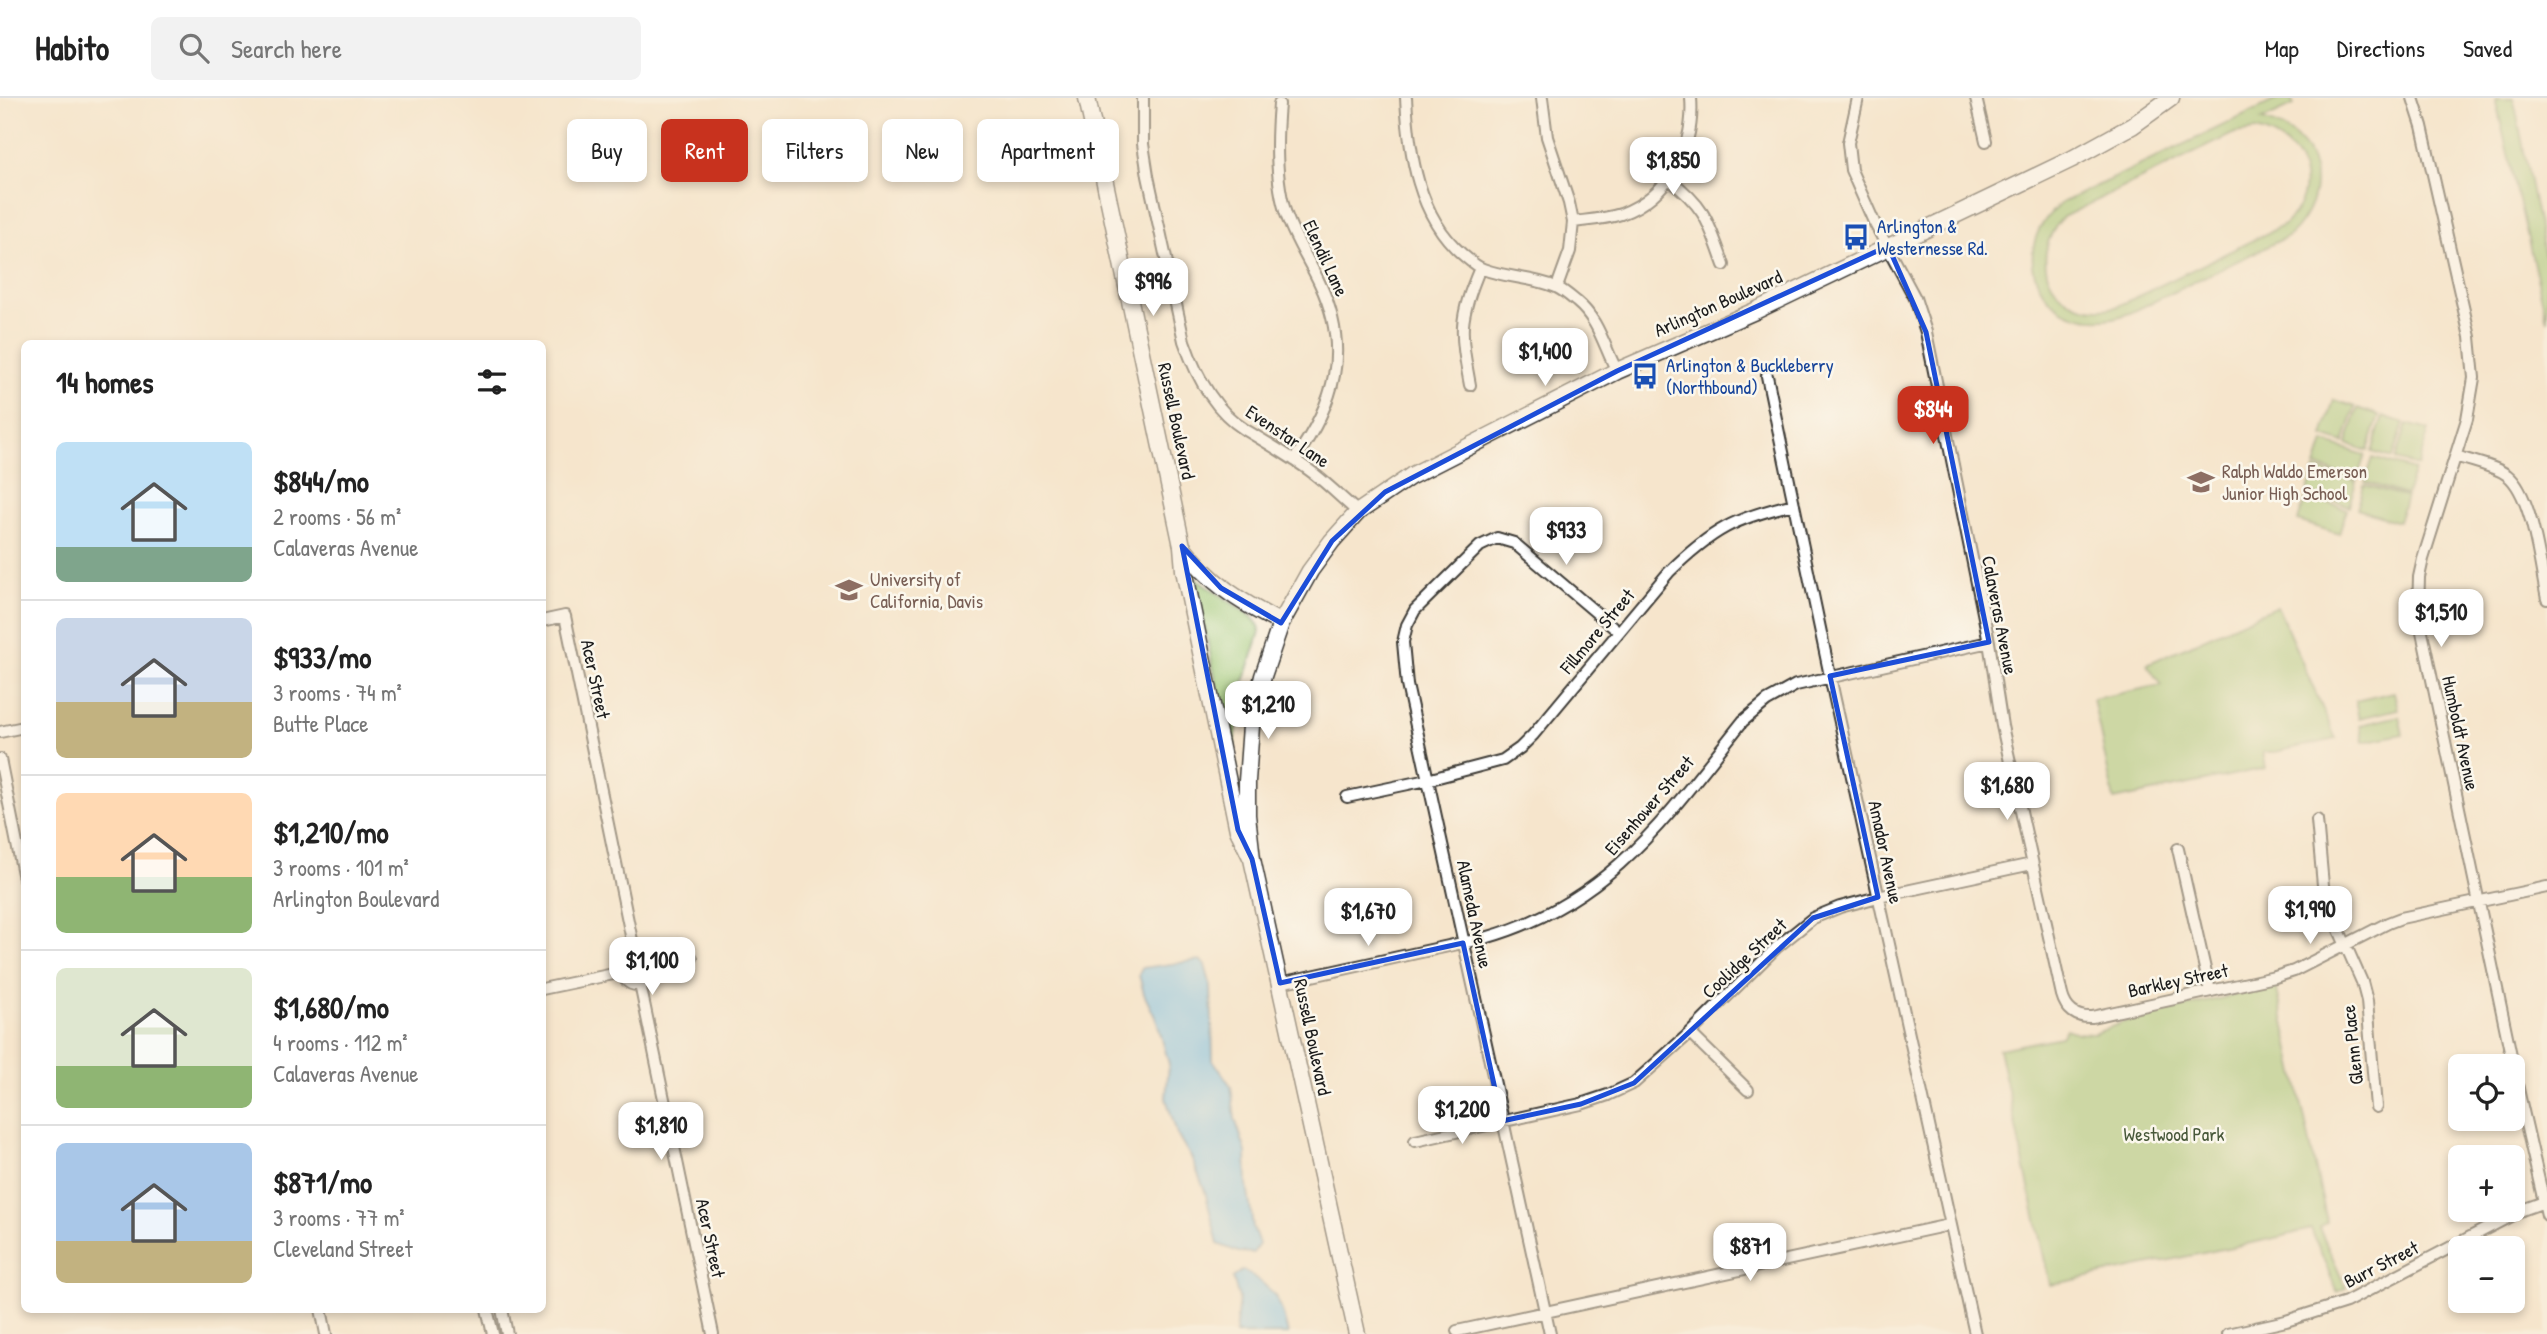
<!DOCTYPE html>
<meta charset="utf-8">
<style>
body{margin:0;font-family:"Patrick Hand",sans-serif;background:#f2f2f2;color:#222;height:100vh;display:flex;flex-direction:column;font-size:26px;white-space:nowrap}
*{box-sizing:border-box;margin:0}
p{font-size:23px;color:#767676}
.icon{flex:none;width:38px;height:38px;fill:none;stroke:currentColor;stroke-width:2;stroke-linecap:round;stroke-linejoin:round}
.map{position:relative;flex:1;overflow:hidden}
.panel{position:absolute;left:21px;top:242px;width:525px;height:973px;display:flex;flex-direction:column;background:#fff;border-radius:10px;box-shadow:0 4px 10px #0003}
.panel>*{flex:none}
.guide{position:absolute;left:567px;top:21px;width:665px;height:63px;display:flex;gap:14px}
.tools{position:absolute;left:2448px;top:956px;display:grid;gap:14px}
.tools a{display:grid;place-items:center;width:77px;height:77px;border-radius:10px;background:#fff;box-shadow:0 4px 10px #0003;font-size:35px}
.price{position:absolute;translate:-50% -60px;padding:0 16px;border-radius:14px;background:#fff;color:#222;font-size:23px;line-height:46px;filter:drop-shadow(0 2px 4px #0008)}
.price::after{content:'';position:absolute;left:50%;top:42px;width:21px;height:16px;margin-left:-10px;background:inherit;clip-path:polygon(0 0,100% 0,50% 100%)}
.price.on{background:#c8321e;color:#fff}
ul{padding:0;list-style:none}
li{display:flex;align-items:center;gap:21px;height:175px;padding:0 35px}
li+li{border-top:2px solid #e0e0e0}
li span{display:grid;place-items:center;flex:none;width:196px;height:140px;border-radius:10px;color:#555}
li>.icon{margin-inline-start:auto}
span .icon{width:84px;height:84px;fill:#fffc;stroke-width:1}
li b{font-size:30px}
h2{display:flex;justify-content:space-between;align-items:center;height:84px;padding:0 35px;font-size:30px}
.tag{padding:0 24px;border-radius:10px;background:#fff;box-shadow:0 4px 10px #0003;font-size:24px;line-height:63px}
.tag.on{background:#c8321e;color:#fff}
header{display:flex;align-items:center;gap:42px;box-sizing:border-box;height:98px;padding:0 35px;background:#fff;border-bottom:2px solid #e0e0e0}
header strong{font-size:33px}
nav{display:flex;gap:38px;margin-inline-start:auto;font-size:24px}
.search{width:490px;height:63px;background:#f2f2f2;display:flex;align-items:center;gap:18px;box-sizing:border-box;padding:0 24px;border-radius:10px;color:#767676;font-size:26px}
.map>svg:first-child{display:block}
.green{fill:#9bc673;stroke:#5c7148;stroke-width:2;fill-rule:evenodd}
.water{fill:#73c0ed;stroke:#486e84;stroke-width:2}
.lines{fill:none;stroke-linecap:round;stroke-linejoin:round}
.street-casing{stroke:#3d3a36;stroke-width:14}
.secondary-casing{stroke:#3d3a36;stroke-width:19}
.street{stroke:#fff;stroke-width:10}
.secondary{stroke:#fff;stroke-width:16}
.marked{fill:none;stroke:#1d4ed8;stroke-width:5;stroke-linejoin:round}
.labels{text-anchor:middle;dominant-baseline:central;stroke-width:5;stroke-linejoin:round;paint-order:stroke}
.transit-label{font-size:19px;fill:#164399;stroke:#fbf7ec;text-anchor:start}
.street-label{font-size:19px;fill:#1c1c1c;stroke:#fbf7ec}
.education-label{font-size:19px;fill:#785e54;stroke:#fbf7ec;text-anchor:start}
.park-label{font-size:19px;fill:#48583a;stroke:#fbf7ec}
</style>
<header>
<strong>Habito</strong>
<div class="search"><svg class="icon" aria-label="search" viewBox="0 0 24 24"><circle cx="10" cy="10" r="6"/><path d="M15 15l6 6"/></svg>Search here</div>
<nav><a>Map</a><a>Directions</a><a>Saved</a></nav>
</header>
<div class="map">
<svg width="2547" height="1236" viewBox="0 0 2547 1236">
<rect width="100%" height="100%" fill="#fbf7ec"/>
<filter id="ink" filterUnits="userSpaceOnUse"><feTurbulence type="fractalNoise" baseFrequency=".0143" numOctaves="2"/><feDisplacementMap in="SourceGraphic" scale="14" xChannelSelector="R" yChannelSelector="G"/><feConvolveMatrix kernelMatrix="1 2 1 2 8 2 1 2 1" color-interpolation-filters="sRGB"/></filter>
<filter id="wash" filterUnits="userSpaceOnUse"><feTurbulence type="fractalNoise" baseFrequency=".00686" numOctaves="4" result="noise"/><feDisplacementMap in="SourceGraphic" scale="28" xChannelSelector="R" yChannelSelector="G"/><feGaussianBlur stdDeviation="1.57" result="paint"/><feColorMatrix in="noise" values="0 0 0 0 0 0 0 0 0 0 0 0 0 0 0 0 0 1.4 0 .05"/><feComposite in="paint" operator="in"/></filter>
<g filter="url(#wash)">
<rect width="100%" height="100%" fill="#f6e5cc"/>
<path class="green" d="M 2280,0 L 2291,0 L 2294,7 L 2262,22 C 2321,36 2332,98 2289,138 L 2130,215 C 2049,246 1996,155 2063,104 ZM 2255,32 C 2303,42 2323,92 2284,127 L 2116,209 C 2056,222 2023,164 2063,119 L 2235,35 Z
M 2495,0 L 2513,0 L 2516,12 L 2547,170 L 2547,223 Z
M 2334,302 L 2355,309 L 2344,345 L 2323,338 Z
M 2358,310 L 2379,317 L 2368,353 L 2347,346 Z
M 2383,318 L 2404,325 L 2393,360 L 2372,354 Z
M 2407,326 L 2429,332 L 2418,368 L 2396,362 Z
M 2324,344 L 2365,357 L 2357,381 L 2316,368 Z
M 2373,360 L 2414,372 L 2406,397 L 2365,384 Z
M 2315,371 L 2356,383 L 2349,408 L 2307,395 Z
M 2364,387 L 2406,399 L 2398,424 L 2357,411 Z
M 2306,399 L 2347,411 L 2339,436 L 2298,423 Z
M 1194,479 L 1252,519 L 1259,528 L 1260,534 L 1244,584 L 1234,650 L 1230,650 Z
M 2277,508 L 2336,641 L 2275,654 L 2263,654 L 2266,670 L 2114,702 L 2093,601 L 2161,587 L 2147,566 Z
M 2394,594 L 2398,611 L 2359,620 L 2355,603 Z
M 2399,618 L 2403,636 L 2363,644 L 2360,627 Z
M 2276,887 L 2327,1124 L 2319,1130 L 2346,1190 L 2337,1194 L 2311,1131 L 2280,1139 L 2050,1187 L 1999,951 L 2061,939 L 2066,931 L 2077,935 L 2094,936 L 2123,924 Z"/>
<path class="water" d="M 1200,862 L 1205,867 L 1211,889 L 1213,962 L 1231,988 L 1235,1021 L 1246,1054 L 1247,1087 L 1253,1129 L 1259,1146 L 1253,1155 L 1238,1154 L 1218,1146 L 1205,1093 L 1192,1061 L 1177,1036 L 1166,1000 L 1169,966 L 1157,923 L 1144,896 L 1139,877 L 1142,870 Z
M 1243,1172 C 1276,1193 1279,1198 1288,1236 L 1235,1236 L 1239,1200 L 1233,1180 Z"/>
</g>
<g filter="url(#ink)">
<g class="lines">
<g class="street-casing">
<path id="street" d="M 1143,0 L 1143,46 L 1148,78 L 1184,243 C 1195,275 1214,312 1244,331 C 1266,344 1288,357 1309,372 C 1326,384 1341,400 1358,414
M 1406,0 C 1409,55 1418,118 1462,156 C 1468,161 1475,168 1483,171 C 1506,180 1533,179 1556,189 C 1563,192 1571,199 1577,204 C 1599,222 1604,249 1617,273
M 1542,0 L 1547,39 L 1569,105 L 1573,124 L 1570,153 L 1557,189
M 1858,0 L 1848,45 L 1851,72 L 1874,124 L 1915,200 L 1926,234 L 1989,544 L 2002,628 L 2062,897 C 2066,912 2077,920 2092,919 L 2275,879 L 2294,873 L 2388,825 L 2401,820 L 2547,789
M 1976,0 L 1986,43
M 2413,0 L 2422,28 L 2470,239 L 2474,280 L 2467,321 L 2423,461 L 2419,479 L 2418,515 L 2520,1000 L 2547,1117
M 1279,6 C 1276,40 1275,80 1285,113 C 1293,139 1309,162 1320,186 C 1351,252 1335,305 1294,362
M 1669,81 C 1706,110 1708,123 1724,167
M 1573,124 C 1589,122 1606,121 1621,116 C 1669,98 1695,49 1691,0
M 1767,278 L 1834,597 L 1975,1236
M 1470,287 C 1460,233 1458,222 1480,170
M 2456,358 C 2472,364 2493,367 2507,377 C 2533,397 2540,469 2547,501
M 542,523 L 565,518 L 635,857
M 0,634 L 24,629
M 0,661 L 24,781
M 1347,699 L 1427,682 L 1503,662 L 1520,650 L 1533,637 L 1669,474 C 1713,431 1735,420 1794,406
M 2317,722 L 2324,798 L 2362,884 L 2367,903 L 2376,1009
M 2178,751 L 2210,893
M622 872a15 15 0 1 1 30 0a15 15 0 1 1-30 0Z
M 652,868 L 692,860
M 1280,885 L 1485,840 C 1610,805 1667,718 1743,623 L 1767,603 L 1796,587 L 1989,544
M 640,886 L 713,1236
M 542,891 L 623,874
M 1690,935 L 1748,992
M 1415,1043 L 1581,1006 L 1608,997 L 1634,985 L 1690,935 L 1777,849 L 1813,820 L 1840,809 L 1878,799 L 2032,766
M 321,1211 L 326,1236
M 487,1211 L 493,1236
M 502,1211 L 507,1236
M 1457,1233 L 1949,1127
M 1550,1236 L 1407,587 L 1403,544 L 1407,527 L 1415,512 L 1480,448 L 1497,440 L 1514,445 L 1619,534
M 2228,1236 L 2286,1223 L 2346,1204 L 2522,1112 L 2547,1103"/>
</g>
<g class="secondary-casing">
<path id="secondary" d="M 1087,0 L 1182,448 L 1184,472 L 1238,732 L 1252,761 L 1357,1236
M 1182,448 C 1211,486 1239,503 1281,525
M 1252,761 L 1247,717 L 1247,683 L 1251,628 L 1263,578 L 1281,525 L 1310,473 L 1332,443 L 1358,414 L 1411,378 L 1617,273 L 1755,213 L 2072,61 L 2132,28 L 2171,0"/>
</g>
<use href="#street" class="street"/>
<use href="#secondary" class="secondary"/>
</g>
</g>
<path d="M0 0H2547V1236H0ZM 1888,148 L 1926,234 L 1989,544 L 1830,578 L 1878,799 L 1813,820 L 1634,985 L 1581,1006 L 1502,1023 L 1463,845 L 1280,885 L 1252,761 L 1238,732 L 1182,448 L 1221,490 L 1281,525 L 1332,443 L 1385,394 L 1617,273 Z" fill="#f6e5cc" fill-opacity=".55" fill-rule="evenodd"/>
<path class="marked" d="M 1888,148 L 1926,234 L 1989,544 L 1830,578 L 1878,799 L 1813,820 L 1634,985 L 1581,1006 L 1502,1023 L 1463,845 L 1280,885 L 1252,761 L 1238,732 L 1182,448 L 1221,490 L 1281,525 L 1332,443 L 1385,394 L 1617,273 Z"/>
<defs>
<g id="bus-bare" transform="scale(2.1)"><path d="M-5-6H5V4H4V6H2V4H-2V6H-4V4H-5ZM-3.5-4V0h7V-4ZM-3.5 1.2v1.5H-2V1.2ZM2 1.2v1.5H3.5V1.2Z" fill="#1a4fb4" stroke="#fbf7ec" stroke-width="2.5" paint-order="stroke"/></g>
<g id="school-bare" transform="scale(2.1)"><path d="M0-5L7-2L0 1L-7-2ZM-4 1L0 2.5L4 1V4Q0 6-4 4Z" fill="#8d6e63" stroke="#fbf7ec" stroke-width="2.5" paint-order="stroke"/></g>
<g id="university-bare" transform="scale(2.1)"><path d="M0-5L7-2L0 1L-7-2ZM-4 1L0 2.5L4 1V4Q0 6-4 4Z" fill="#8d6e63" stroke="#fbf7ec" stroke-width="2.5" paint-order="stroke"/></g>
</defs>
<g fill-rule="evenodd">
<use href="#bus-bare" x="1856" y="139"/>
<use href="#bus-bare" x="1645" y="278"/>
<use href="#school-bare" x="2201" y="384"/>
<use href="#university-bare" x="849" y="492"/>
</g>
<g class="labels">
<g class="transit-label">
<text x="1877" y="128">Arlington &amp;<tspan x="1877" dy="22">Westernesse Rd.</tspan></text>
<text x="1666" y="267">Arlington &amp; Buckleberry<tspan x="1666" dy="22">(Northbound)</tspan></text>
</g>
<g class="street-label">
<text transform="translate(1326 160) rotate(65)">Elendil Lane</text>
<text transform="translate(1718 205) rotate(-24)">Arlington Boulevard</text>
<text transform="translate(1177 323) rotate(78)">Russell Boulevard</text>
<text transform="translate(1288 338) rotate(34)">Evenstar Lane</text>
<text transform="translate(2000 517) rotate(79)">Calaveras Avenue</text>
<text transform="translate(1597 533) rotate(-50)">Fillmore Street</text>
<text transform="translate(596 581) rotate(78)">Acer Street</text>
<text transform="translate(2461 635) rotate(78)">Humboldt Avenue</text>
<text transform="translate(1649 707) rotate(-49)">Eisenhower Street</text>
<text transform="translate(1886 754) rotate(78)">Amador Avenue</text>
<text transform="translate(1475 816) rotate(78)">Alameda Avenue</text>
<text transform="translate(1744 860) rotate(-43)">Coolidge Street</text>
<text transform="translate(2178 882) rotate(-12)">Barkley Street</text>
<text transform="translate(1313 939) rotate(78)">Russell Boulevard</text>
<text transform="translate(2352 947) rotate(-96)">Glenn Place</text>
<text transform="translate(711 1140) rotate(78)">Acer Street</text>
<text transform="translate(2381 1166) rotate(-27)">Burr Street</text>
</g>
<g class="education-label">
<text x="2222" y="373">Ralph Waldo Emerson<tspan x="2222" dy="22">Junior High School</tspan></text>
<text x="870" y="481">University of<tspan x="870" dy="22">California, Davis</tspan></text>
</g>
<g class="park-label">
<text x="2174" y="1036">Westwood Park</text>
</g>
</g>
</svg>
<div class="tools">
<a><svg class="icon" aria-label="locate" viewBox="0 0 24 24"><circle cx="12" cy="12" r="6"/><path d="M12 2v4M12 18v4M2 12h4M18 12h4"/></svg></a>
<a>+</a>
<a>−</a>
</div>
<b class="price" style="left:1673px;top:99px">$1,850</b>
<b class="price" style="left:1153px;top:220px">$996</b>
<b class="price" style="left:1545px;top:290px">$1,400</b>
<b class="price on" style="left:1933px;top:348px">$844</b>
<b class="price" style="left:1566px;top:469px">$933</b>
<b class="price" style="left:2441px;top:551px">$1,510</b>
<b class="price" style="left:1268px;top:643px">$1,210</b>
<b class="price" style="left:2007px;top:724px">$1,680</b>
<b class="price" style="left:2310px;top:848px">$1,990</b>
<b class="price" style="left:1368px;top:850px">$1,670</b>
<b class="price" style="left:652px;top:899px">$1,100</b>
<b class="price" style="left:1462px;top:1048px">$1,200</b>
<b class="price" style="left:661px;top:1064px">$1,810</b>
<b class="price" style="left:1750px;top:1185px">$871</b>
<div class="guide">
<a class="tag">Buy</a>
<a class="tag on">Rent</a>
<a class="tag">Filters</a>
<a class="tag">New</a>
<a class="tag">Apartment</a>
</div>
<section class="panel">
<h2>14 homes<svg class="icon" aria-label="filters" viewBox="0 0 24 24"><path d="M4 7h16M4 17h16"/><circle cx="9" cy="7" r="2"/><circle cx="15" cy="17" r="2"/></svg></h2>
<ul>
<li><span style="background:linear-gradient(#bfe0f5 75%,#7fa58c 0)"><svg class="icon" aria-label="home" viewBox="0 0 24 24"><path d="M3 11l9-7 9 7M6 9v11h12V9"/></svg></span><div><b>$844/mo</b><p>2 rooms · 56 m²</p><p>Calaveras Avenue</p></div></li>
<li><span style="background:linear-gradient(#c9d6e8 60%,#c2b280 0)"><svg class="icon" aria-label="home" viewBox="0 0 24 24"><path d="M3 11l9-7 9 7M6 9v11h12V9"/></svg></span><div><b>$933/mo</b><p>3 rooms · 74 m²</p><p>Butte Place</p></div></li>
<li><span style="background:linear-gradient(#ffd9b3 60%,#8fb573 0)"><svg class="icon" aria-label="home" viewBox="0 0 24 24"><path d="M3 11l9-7 9 7M6 9v11h12V9"/></svg></span><div><b>$1,210/mo</b><p>3 rooms · 101 m²</p><p>Arlington Boulevard</p></div></li>
<li><span style="background:linear-gradient(#dfe7d0 70%,#8fb573 0)"><svg class="icon" aria-label="home" viewBox="0 0 24 24"><path d="M3 11l9-7 9 7M6 9v11h12V9"/></svg></span><div><b>$1,680/mo</b><p>4 rooms · 112 m²</p><p>Calaveras Avenue</p></div></li>
<li><span style="background:linear-gradient(#a9c7e8 70%,#c2b280 0)"><svg class="icon" aria-label="home" viewBox="0 0 24 24"><path d="M3 11l9-7 9 7M6 9v11h12V9"/></svg></span><div><b>$871/mo</b><p>3 rooms · 77 m²</p><p>Cleveland Street</p></div></li>
</ul>
</section>
</div>
